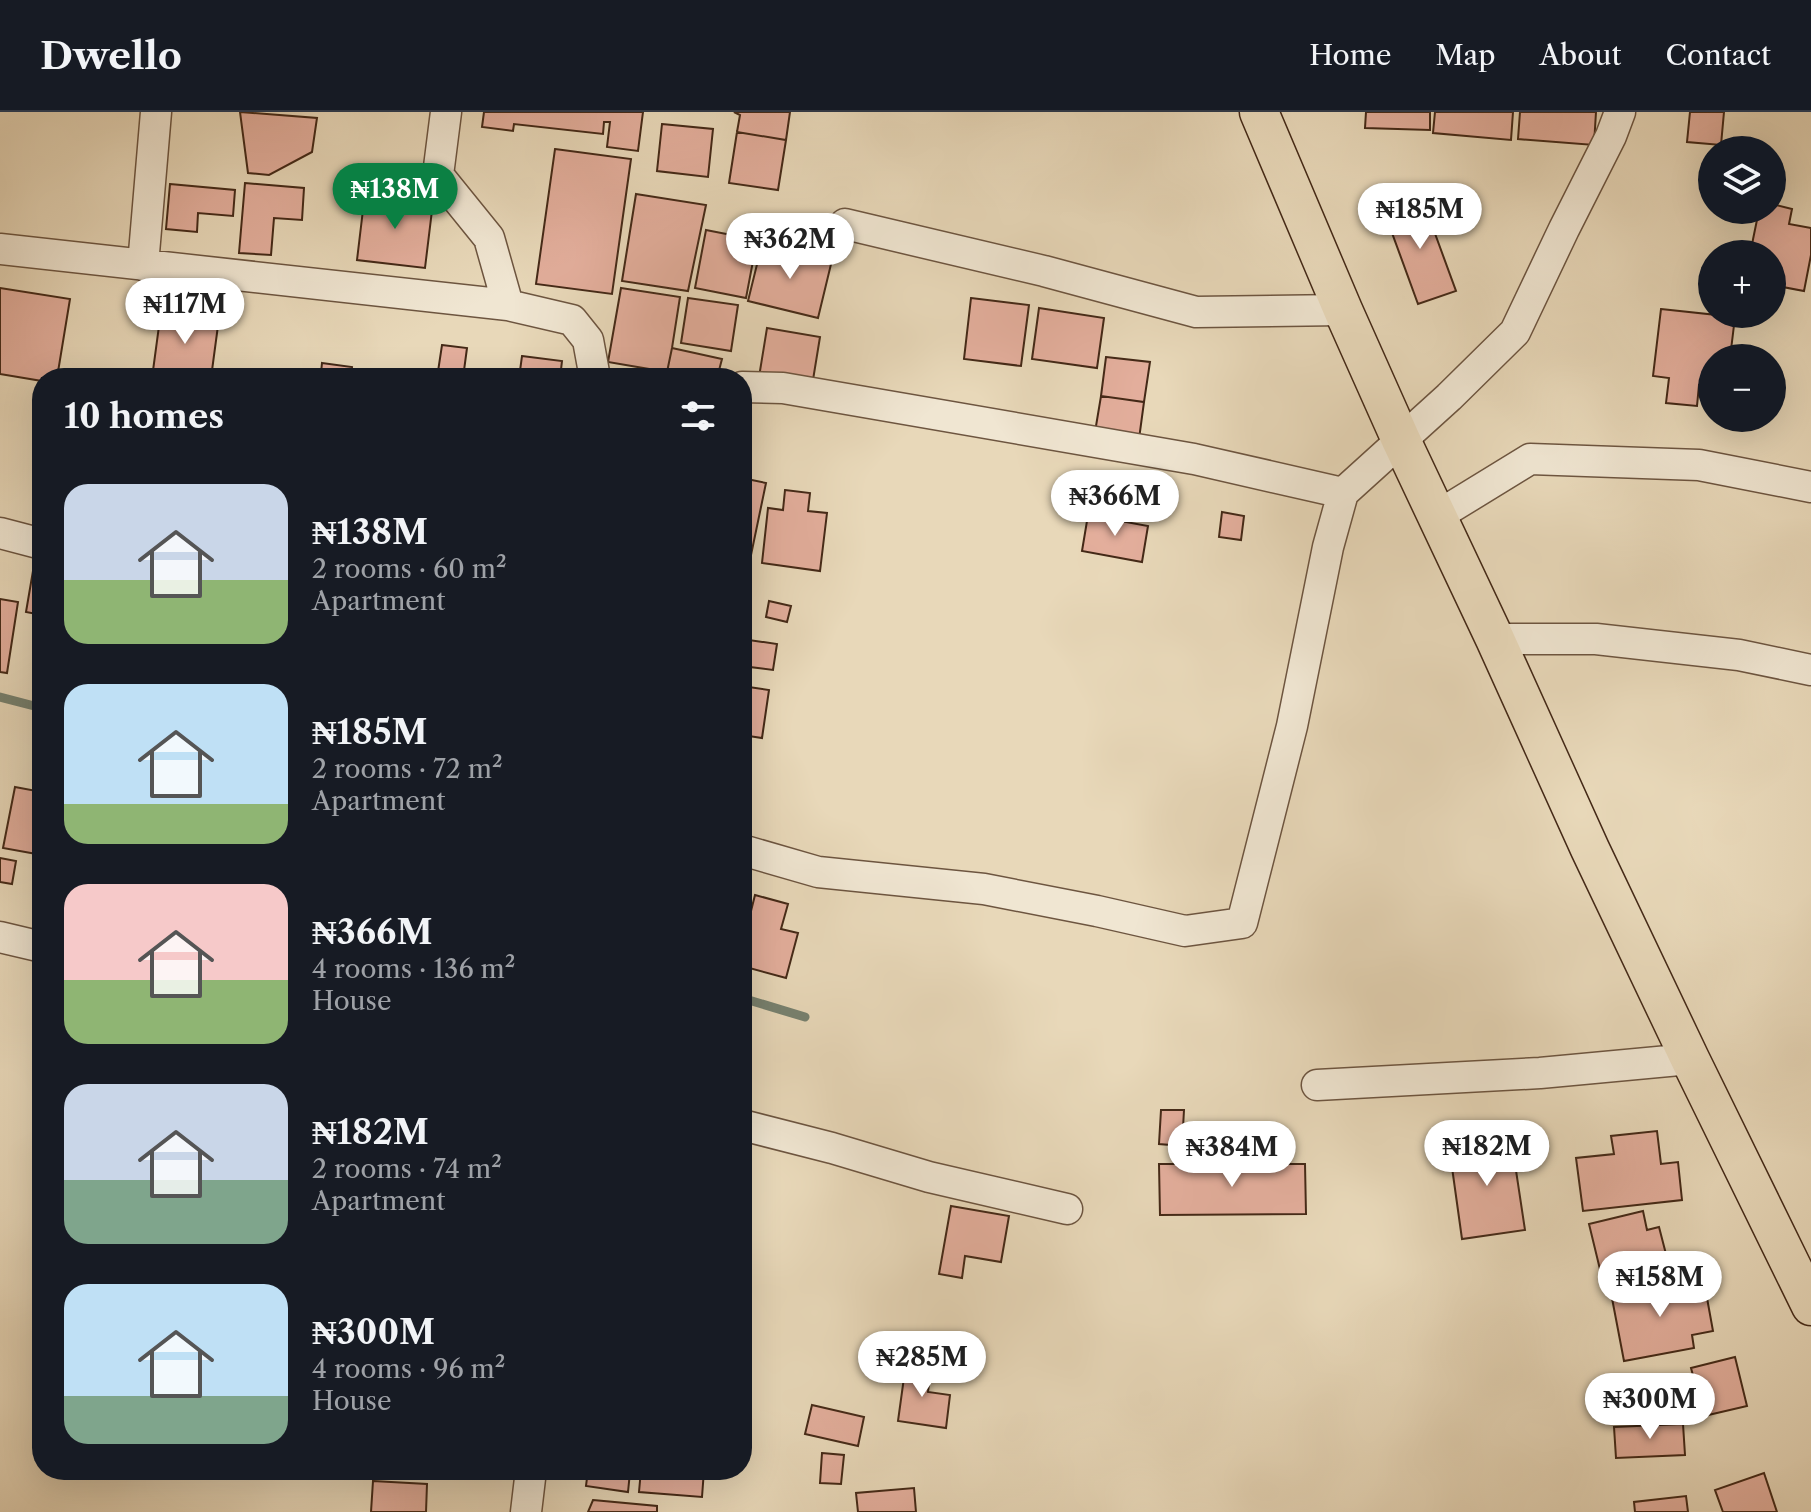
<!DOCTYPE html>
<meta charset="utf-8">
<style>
body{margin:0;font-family:"Libre Caslon Text",serif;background:#20242c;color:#f1f3f6;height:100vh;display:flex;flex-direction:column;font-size:30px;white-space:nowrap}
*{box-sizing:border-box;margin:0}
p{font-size:26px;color:#9ea1a6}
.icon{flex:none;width:44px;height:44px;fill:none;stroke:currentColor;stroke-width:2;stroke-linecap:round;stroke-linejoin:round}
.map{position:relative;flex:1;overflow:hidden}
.side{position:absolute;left:32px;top:256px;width:720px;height:1112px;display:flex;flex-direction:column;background:#171b24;border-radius:32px;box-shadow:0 8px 32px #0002}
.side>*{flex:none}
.fabs{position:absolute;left:1698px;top:24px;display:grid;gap:16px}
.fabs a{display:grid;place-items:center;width:88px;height:88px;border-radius:50%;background:#171b24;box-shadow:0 8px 32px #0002;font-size:40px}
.price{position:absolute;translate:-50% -68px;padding:0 18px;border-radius:28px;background:#fff;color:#222;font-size:26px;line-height:52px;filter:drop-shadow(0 2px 4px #0008)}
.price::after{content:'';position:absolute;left:50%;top:48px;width:24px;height:18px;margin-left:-12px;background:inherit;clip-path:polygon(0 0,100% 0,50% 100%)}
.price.selected{background:#0b8043;color:#fff}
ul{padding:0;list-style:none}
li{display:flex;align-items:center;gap:24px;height:200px;padding:0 32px}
li span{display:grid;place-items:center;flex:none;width:224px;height:160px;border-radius:24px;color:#555}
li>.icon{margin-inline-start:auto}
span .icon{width:96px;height:96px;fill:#fffc;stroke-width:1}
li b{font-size:34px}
h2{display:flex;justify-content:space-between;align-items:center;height:96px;padding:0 32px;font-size:34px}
header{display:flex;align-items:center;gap:48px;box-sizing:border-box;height:112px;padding:0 40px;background:#171b24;border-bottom:2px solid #363941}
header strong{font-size:38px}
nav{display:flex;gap:44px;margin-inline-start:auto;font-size:28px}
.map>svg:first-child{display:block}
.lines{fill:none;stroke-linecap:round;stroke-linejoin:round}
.stream{stroke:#768170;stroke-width:9}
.building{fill:#e3ae9c;stroke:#442917;stroke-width:2}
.minor-casing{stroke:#6d5540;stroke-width:33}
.major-casing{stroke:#442917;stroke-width:41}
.minor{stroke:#f0e6d2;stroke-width:30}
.major{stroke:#e8d8b9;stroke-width:38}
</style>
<header>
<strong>Dwello</strong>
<nav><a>Home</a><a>Map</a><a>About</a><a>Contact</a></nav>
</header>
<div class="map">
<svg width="1811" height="1400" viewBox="0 0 1811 1400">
<rect width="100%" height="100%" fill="#e8d8b9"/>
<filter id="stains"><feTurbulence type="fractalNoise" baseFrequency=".0025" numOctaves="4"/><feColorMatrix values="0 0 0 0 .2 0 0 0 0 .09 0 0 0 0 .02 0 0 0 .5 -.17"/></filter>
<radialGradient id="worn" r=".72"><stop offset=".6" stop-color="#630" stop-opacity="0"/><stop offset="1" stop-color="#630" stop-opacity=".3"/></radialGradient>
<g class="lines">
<path class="stream" d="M 0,585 L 42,596
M 742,886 L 805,905"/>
</g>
<path class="building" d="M 240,0 L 317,6 L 312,40 L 269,63 L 248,61 Z
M 484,0 L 643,0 L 638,39 L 607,35 L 610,10 L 604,10 L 603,22 L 514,12 L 513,19 L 482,15 Z
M 734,0 L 790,0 L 786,28 L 737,20 L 740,3 Z
M 1366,0 L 1430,0 L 1430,18 L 1365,16 Z
M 1435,0 L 1513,0 L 1511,28 L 1433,21 Z
M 1520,0 L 1596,0 L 1594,33 L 1518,27 Z
M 1690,0 L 1724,0 L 1721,33 L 1687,30 Z
M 662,12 L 713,17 L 708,65 L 657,59 Z
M 737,20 L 786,28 L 778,78 L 729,71 Z
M 555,37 L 631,47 L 612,182 L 536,172 Z
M 1708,42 L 1712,42 L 1712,84 L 1703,83 Z
M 245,71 L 304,76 L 302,108 L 274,106 L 271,143 L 239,141 Z
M 170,72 L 235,78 L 233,104 L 198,101 L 197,120 L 166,117 Z
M 365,81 L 433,90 L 425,156 L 357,148 Z
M 636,82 L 706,93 L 688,179 L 622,169 Z
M 1422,86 L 1456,179 L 1418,192 L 1384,99 Z
M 1772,92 L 1792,97 L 1789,112 L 1811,116 L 1811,143 L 1804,179 L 1772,173 L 1772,142 L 1750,142 L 1759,98 L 1772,98 Z
M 706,118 L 757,128 L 746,186 L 695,176 Z
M 762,132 L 832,148 L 818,206 L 748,189 Z
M 0,176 L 70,187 L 57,266 L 42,266 L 42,269 L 0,262 Z
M 621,176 L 680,185 L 672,236 L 667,260 L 608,250 Z
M 688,186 L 738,193 L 731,239 L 681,231 Z
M 971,186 L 1029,193 L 1021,254 L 964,247 Z
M 1039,196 L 1104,206 L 1097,256 L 1032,247 Z
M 1661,197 L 1735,205 L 1730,246 L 1712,246 L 1712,275 L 1699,273 L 1697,294 L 1666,291 L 1669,266 L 1653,264 Z
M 161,199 L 219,206 L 211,266 L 152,266 Z
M 767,216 L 820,225 L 812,274 L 759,265 Z
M 442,233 L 467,236 L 463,266 L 437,266 Z
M 672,236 L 722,247 L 717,266 L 692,266 L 667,260 Z
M 522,244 L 562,249 L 560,266 L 519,266 Z
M 1106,245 L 1150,250 L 1144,290 L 1101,284 Z
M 322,251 L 352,255 L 351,265 L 357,266 L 294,266 L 295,258 L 321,261 Z
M 1101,284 L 1144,290 L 1139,327 L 1095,320 Z
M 742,366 L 766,371 L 751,443 L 742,441 Z
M 785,378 L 810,381 L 808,399 L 827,401 L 820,459 L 762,451 L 768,396 L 783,398 Z
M 1222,400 L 1244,404 L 1241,428 L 1219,425 Z
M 1088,403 L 1148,414 L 1142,450 L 1082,439 Z
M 34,453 L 42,455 L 42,503 L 26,500 Z
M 0,487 L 18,490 L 7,561 L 0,560 Z
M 769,489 L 791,494 L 787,510 L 766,505 Z
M 742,527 L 777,532 L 773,558 L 742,554 Z
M 742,574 L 769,578 L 762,626 L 742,623 Z
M 15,675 L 42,680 L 42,743 L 3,736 Z
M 0,746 L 16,749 L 12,772 L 0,770 Z
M 755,783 L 788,792 L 781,817 L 798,821 L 786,866 L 742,854 L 742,814 L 747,815 Z
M 1161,998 L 1184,998 L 1182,1034 L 1159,1032 Z
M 1657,1019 L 1661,1052 L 1678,1050 L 1682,1088 L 1583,1099 L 1576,1046 L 1614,1042 L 1611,1024 Z
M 1489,1020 L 1491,1035 L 1512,1032 L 1525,1118 L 1462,1127 L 1450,1041 L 1465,1039 L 1463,1024 Z
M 1159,1052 L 1305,1052 L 1306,1102 L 1160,1103 Z
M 951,1094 L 1009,1104 L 1001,1150 L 965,1144 L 962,1166 L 939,1162 Z
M 1643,1099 L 1647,1118 L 1659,1115 L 1667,1146 L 1657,1148 L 1661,1164 L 1605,1178 L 1589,1112 Z
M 1691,1167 L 1695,1188 L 1707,1186 L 1713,1219 L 1692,1223 L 1694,1236 L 1624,1249 L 1611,1181 Z
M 1735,1245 L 1747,1294 L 1704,1304 L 1691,1256 Z
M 906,1251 L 931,1255 L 928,1280 L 950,1283 L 946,1316 L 898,1309 Z
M 812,1293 L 864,1305 L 858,1334 L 805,1322 Z
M 1683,1312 L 1685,1343 L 1616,1346 L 1614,1315 Z
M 822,1341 L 844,1343 L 841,1372 L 820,1371 Z
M 489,1358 L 511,1358 L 511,1367 L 488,1366 Z
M 588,1358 L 630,1360 L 628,1380 L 586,1374 Z
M 641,1358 L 704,1358 L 702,1385 L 639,1380 Z
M 1764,1361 L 1777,1400 L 1723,1400 L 1715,1378 Z
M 373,1369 L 427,1372 L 426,1400 L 371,1400 Z
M 914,1376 L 916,1400 L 858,1400 L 856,1381 Z
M 1686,1384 L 1688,1400 L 1635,1400 L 1634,1390 Z
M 593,1388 L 657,1394 L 657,1400 L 588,1400 Z"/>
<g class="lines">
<g class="minor-casing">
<path id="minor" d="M 446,0 L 438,63 L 489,126 L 508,193
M 845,112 L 1044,159 L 1196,200 L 1343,198
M 0,137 L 508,193 L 572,208 L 588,228 L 595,266
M 143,153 L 156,0
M 742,275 L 783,276 L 1194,347 L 1343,381
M 1437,404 L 1530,347 L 1699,353 L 1811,375
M 0,421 L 42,432
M 1495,527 L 1596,527 L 1739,543 L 1811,558
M 742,738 L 818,760 L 984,777 L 1097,799 L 1185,819 L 1242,811 L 1292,614 L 1328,435 L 1343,381 L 1449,285 L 1515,220 L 1564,117 L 1611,24 L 1620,0
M 0,825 L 42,835
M 1317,973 L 1540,961 L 1690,947
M 742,1013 L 832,1036 L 929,1065 L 1067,1097
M 526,1400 L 531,1358"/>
</g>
<g class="major-casing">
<path id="major" d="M 1259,0 L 1343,198 L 1401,328 L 1495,527 L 1590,737 L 1690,947 L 1811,1194"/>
</g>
<use href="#minor" class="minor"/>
<use href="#major" class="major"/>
</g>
<rect width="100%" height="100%" filter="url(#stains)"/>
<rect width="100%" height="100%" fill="url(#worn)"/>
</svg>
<div class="fabs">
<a><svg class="icon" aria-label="layers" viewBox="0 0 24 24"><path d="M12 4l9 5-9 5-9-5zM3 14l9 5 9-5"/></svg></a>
<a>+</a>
<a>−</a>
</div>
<b class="price selected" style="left:395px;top:119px">₦138M</b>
<b class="price" style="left:1420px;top:139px">₦185M</b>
<b class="price" style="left:790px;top:169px">₦362M</b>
<b class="price" style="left:185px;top:234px">₦117M</b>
<b class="price" style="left:1115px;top:426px">₦366M</b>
<b class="price" style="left:1487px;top:1076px">₦182M</b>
<b class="price" style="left:1232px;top:1077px">₦384M</b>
<b class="price" style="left:1660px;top:1207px">₦158M</b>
<b class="price" style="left:922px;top:1287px">₦285M</b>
<b class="price" style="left:1650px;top:1329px">₦300M</b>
<section class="side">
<h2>10 homes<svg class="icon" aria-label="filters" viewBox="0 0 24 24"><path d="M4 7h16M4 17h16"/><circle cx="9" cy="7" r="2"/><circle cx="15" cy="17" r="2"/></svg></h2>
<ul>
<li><span style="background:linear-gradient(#c9d6e8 60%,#8fb573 0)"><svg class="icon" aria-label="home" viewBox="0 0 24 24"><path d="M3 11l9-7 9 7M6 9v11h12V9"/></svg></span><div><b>₦138M</b><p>2 rooms · 60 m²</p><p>Apartment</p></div></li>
<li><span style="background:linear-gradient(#bfe0f5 75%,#8fb573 0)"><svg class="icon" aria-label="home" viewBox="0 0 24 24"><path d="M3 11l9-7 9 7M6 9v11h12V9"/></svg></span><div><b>₦185M</b><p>2 rooms · 72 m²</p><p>Apartment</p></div></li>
<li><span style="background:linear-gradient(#f6c9c9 60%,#8fb573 0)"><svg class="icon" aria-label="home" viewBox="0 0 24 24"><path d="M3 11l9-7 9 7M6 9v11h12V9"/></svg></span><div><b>₦366M</b><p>4 rooms · 136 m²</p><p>House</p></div></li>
<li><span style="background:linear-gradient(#c9d6e8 60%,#7fa58c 0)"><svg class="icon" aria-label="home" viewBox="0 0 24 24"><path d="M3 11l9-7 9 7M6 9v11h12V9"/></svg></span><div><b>₦182M</b><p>2 rooms · 74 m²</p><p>Apartment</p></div></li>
<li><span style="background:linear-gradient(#bfe0f5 70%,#7fa58c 0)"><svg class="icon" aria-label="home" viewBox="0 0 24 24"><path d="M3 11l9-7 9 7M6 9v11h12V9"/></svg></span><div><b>₦300M</b><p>4 rooms · 96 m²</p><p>House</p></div></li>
</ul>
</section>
</div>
